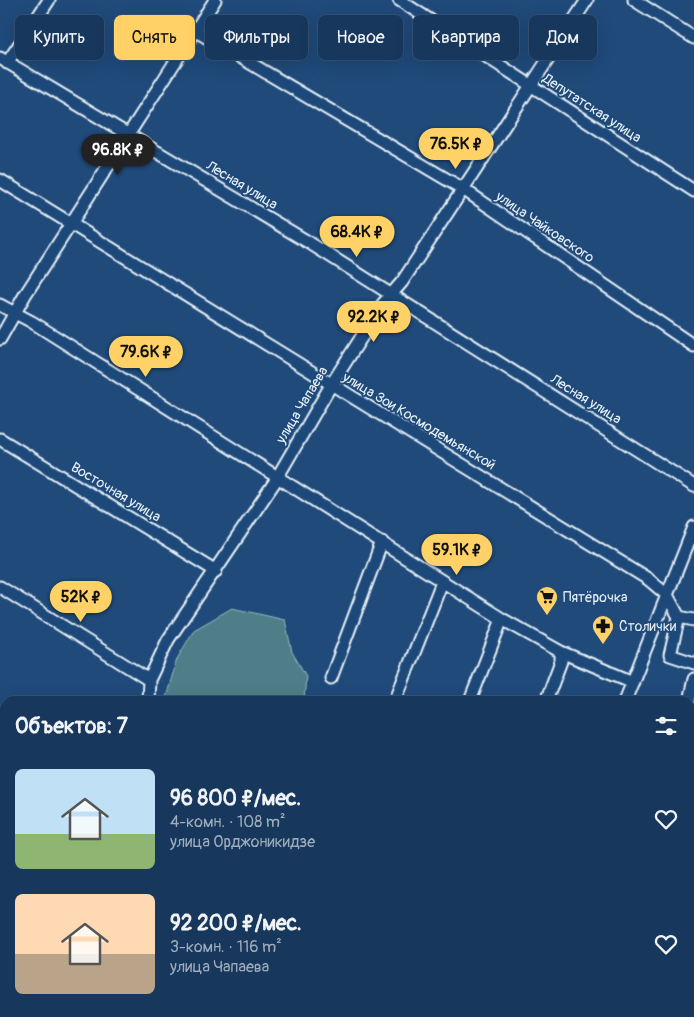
<!DOCTYPE html>
<html lang="ru">
<meta charset="utf-8">
<style>
body{margin:0;font-family:Pangolin,sans-serif;background:#203f62;color:#f1f3f6;height:100vh;display:flex;flex-direction:column;font-size:19px;white-space:nowrap}
*{box-sizing:border-box;margin:0}
p{font-size:16px;color:#9eacbb}
.icon{flex:none;width:28px;height:28px;fill:none;stroke:currentColor;stroke-width:2;stroke-linecap:round;stroke-linejoin:round}
.map{position:relative;flex:1;overflow:hidden}
.sheet{position:absolute;left:0px;top:696px;width:695px;height:321px;display:flex;flex-direction:column;background:#17385c;border-radius:15px 15px 0 0;box-shadow:0 5px 20px #0002,0 0 0 1px #365272}
.sheet>*{flex:none}
.guide{position:absolute;left:15px;top:15px;width:665px;height:45px;display:flex;gap:10px}
.price{position:absolute;translate:-50% -42px;padding:0 11px;border-radius:18px;background:#ffd166;color:#111;font-size:16px;line-height:32px;filter:drop-shadow(0 1px 2px #0008)}
.price::after{content:'';position:absolute;left:50%;top:30px;width:15px;height:11px;margin-left:-8px;background:inherit;clip-path:polygon(0 0,100% 0,50% 100%)}
.price.selected{background:#222;color:#fff}
ul{padding:0;list-style:none}
li{display:flex;align-items:center;gap:15px;height:125px;padding:0 15px}
li span{display:grid;place-items:center;flex:none;width:140px;height:100px;border-radius:8px;color:#555}
li>.icon{margin-inline-start:auto}
span .icon{width:60px;height:60px;fill:#fffc;stroke-width:1}
li b{font-size:21px}
h2{display:flex;justify-content:space-between;align-items:center;height:60px;padding:0 15px;font-size:21px}
.chip{padding:0 18px;border-radius:8px;background:#17385c;box-shadow:0 5px 20px #0002,0 0 0 1px #365272;font-size:18px;line-height:45px}
.chip.selected{background:#ffd166;color:#111}
.map>svg:first-child{display:block}
.green{fill:#4f7e88;stroke:#9cb8c0}
.lines{fill:none;stroke-linecap:round;stroke-linejoin:round}
.minor-casing{stroke:#e8f1f8;stroke-width:15}
.minor{stroke:#1f4a7a;stroke-width:11}
.labels{text-anchor:middle;dominant-baseline:central;stroke-width:4;stroke-linejoin:round;paint-order:stroke}
.street-label{font-size:14px;fill:#e8f1f8;stroke:#1f4a7a}
.poi-label{font-size:14px;fill:#e8f1f8;stroke:#1f4a7a;text-anchor:start}
</style>
<div class="map">
<svg width="694" height="1017" viewBox="0 0 694 1017">
<rect width="100%" height="100%" fill="#1f4a7a"/>
<filter id="ink" filterUnits="userSpaceOnUse"><feTurbulence type="fractalNoise" baseFrequency=".02" numOctaves="2"/><feDisplacementMap in="SourceGraphic" scale="10" xChannelSelector="R" yChannelSelector="G"/><feConvolveMatrix kernelMatrix="1 2 1 2 8 2 1 2 1" color-interpolation-filters="sRGB"/></filter>
<g filter="url(#ink)">
<path class="green" d="M 232,608 L 285,620 L 292,652 L 306,676 L 304,701 L 165,701 L 177,659 L 194,630 Z"/>
<g class="lines">
<g class="minor-casing">
<path id="minor" d="M 399,0 L 694,191
M 634,0 L 694,38
M 196,31 L 463,189 L 694,346
M 0,58 L 308,242 L 694,486
M 7,63 L 49,0
M 0,180 L 648,579 L 667,595 L 679,617 L 694,620
M 0,305 L 32,322 L 502,619 L 561,652 L 633,682
M 0,339 L 25,295 L 215,0
M 0,439 L 216,571
M 0,587 L 149,680
M 679,617 L 670,655 L 694,663
M 331,678 L 382,542
M 148,701 L 149,680 L 168,640 L 274,483 L 331,385 L 382,305 L 402,282 L 587,0
M 395,701 L 442,582
M 470,701 L 502,619
M 546,701 L 561,661 L 561,652
M 625,701 L 694,527
M 689,701 L 694,679
M 690,803 L 694,804
M 690,915 L 694,916
M 0,960 L 5,958
M 690,985 L 694,986
M 0,1000 L 5,997
M 690,1005 L 694,1006
M 57,1012 L 58,1017
M 302,1012 L 304,1017
M 589,1012 L 607,1017
M 128,1017 L 128,1012
M 476,1017 L 478,1012
M 497,1017 L 499,1012"/>
</g>
<use href="#minor" class="minor"/>
</g>
</g>
<defs>
<g id="supermarket-pin" transform="scale(1.125)"><path d="M0 17L-7.5 6A9.5 9.5 0 1 1 7.5 6Z" fill="#ffd166" stroke="#1f4a7a"/><path d="M-6-5.5h2.5l.6 2H6L4.5 2H-2.5L-4.4-4H-6ZM-1.5 3.2a1.3 1.3 0 1 0 .1 0ZM3 3.2a1.3 1.3 0 1 0 .1 0Z" fill="#111"/></g>
<g id="pharmacy-pin" transform="scale(1.125)"><path d="M0 17L-7.5 6A9.5 9.5 0 1 1 7.5 6Z" fill="#ffd166" stroke="#1f4a7a"/><path d="M-2-6h4v4h4v4h-4v4h-4v-4h-4v-4h4Z" fill="#111"/></g>
</defs>
<g fill-rule="evenodd">
<use href="#supermarket-pin" x="547" y="597"/>
<use href="#pharmacy-pin" x="603" y="626"/>
</g>
<g class="labels">
<g class="street-label">
<text transform="translate(592 108) rotate(33)">Депутатская улица</text>
<text transform="translate(242 185) rotate(31)">Лесная улица</text>
<text transform="translate(545 227) rotate(34)">улица Чайковского</text>
<text transform="translate(586 399) rotate(32)">Лесная улица</text>
<text transform="translate(302 405) rotate(-59)">улица Чапаева</text>
<text transform="translate(419 421) rotate(31)">улица Зои Космодемьянской</text>
<text transform="translate(116 492) rotate(31)">Восточная улица</text>
</g>
<g class="poi-label">
<text x="563" y="597">Пятёрочка</text>
<text x="619" y="626">Столички</text>
</g>
</g>
</svg>
<b class="price" style="left:456px;top:170px">76.5K ₽</b>
<b class="price selected" style="left:118px;top:176px">96.8K ₽</b>
<b class="price" style="left:357px;top:258px">68.4K ₽</b>
<b class="price" style="left:374px;top:343px">92.2K ₽</b>
<b class="price" style="left:146px;top:378px">79.6K ₽</b>
<b class="price" style="left:457px;top:576px">59.1K ₽</b>
<b class="price" style="left:81px;top:623px">52K ₽</b>
<div class="guide">
<a class="chip">Купить</a>
<a class="chip selected">Снять</a>
<a class="chip">Фильтры</a>
<a class="chip">Новое</a>
<a class="chip">Квартира</a>
<a class="chip">Дом</a>
</div>
<section class="sheet">
<h2>Объектов: 7<svg class="icon" aria-label="filters" viewBox="0 0 24 24"><path d="M4 7h16M4 17h16"/><circle cx="9" cy="7" r="2"/><circle cx="15" cy="17" r="2"/></svg></h2>
<ul>
<li><span style="background:linear-gradient(#bfe0f5 65%,#8fb573 0)"><svg class="icon" aria-label="home" viewBox="0 0 24 24"><path d="M3 11l9-7 9 7M6 9v11h12V9"/></svg></span><div><b>96 800 ₽/мес.</b><p>4-комн. · 108 m²</p><p>улица Орджоникидзе</p></div><svg class="icon" aria-label="heart" viewBox="0 0 24 24"><path d="M12 20l-8-8c-3-5 5-10 8-4 3-6 11-1 8 4z"/></svg></li>
<li><span style="background:linear-gradient(#ffd9b3 60%,#b9a48a 0)"><svg class="icon" aria-label="home" viewBox="0 0 24 24"><path d="M3 11l9-7 9 7M6 9v11h12V9"/></svg></span><div><b>92 200 ₽/мес.</b><p>3-комн. · 116 m²</p><p>улица Чапаева</p></div><svg class="icon" aria-label="heart" viewBox="0 0 24 24"><path d="M12 20l-8-8c-3-5 5-10 8-4 3-6 11-1 8 4z"/></svg></li>
</ul>
</section>
</div>
